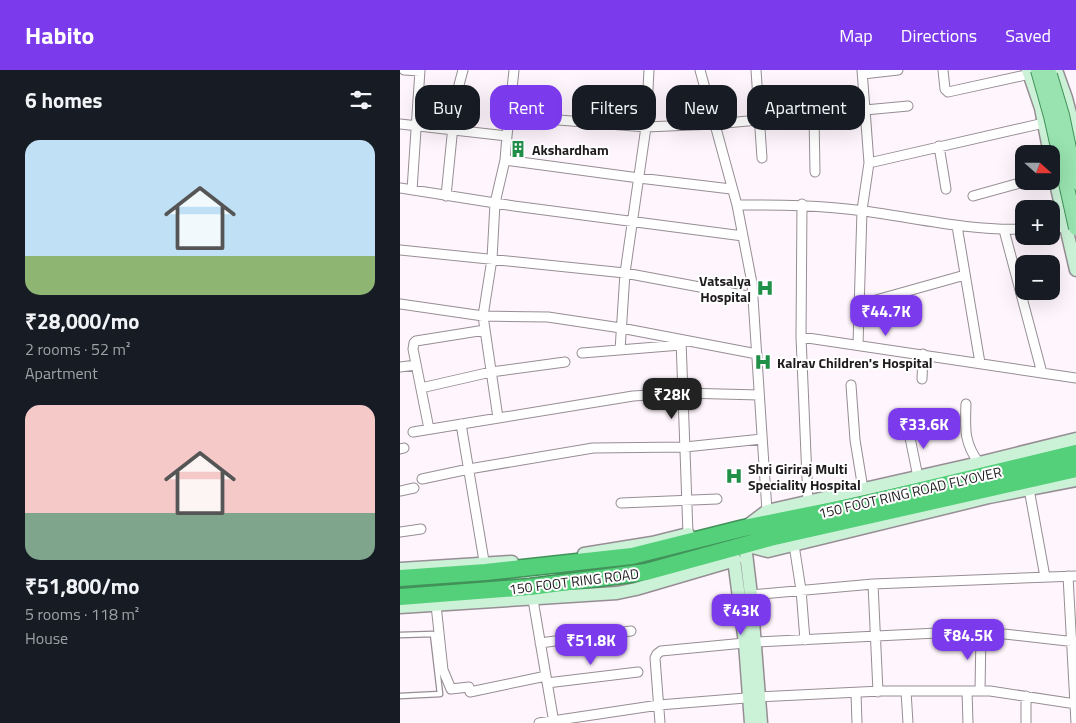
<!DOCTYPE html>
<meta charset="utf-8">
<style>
body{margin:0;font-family:"Titillium Web",sans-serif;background:#242831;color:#f1f3f6;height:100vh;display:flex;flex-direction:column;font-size:19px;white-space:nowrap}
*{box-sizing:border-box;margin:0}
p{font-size:16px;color:#9ea1a6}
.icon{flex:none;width:28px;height:28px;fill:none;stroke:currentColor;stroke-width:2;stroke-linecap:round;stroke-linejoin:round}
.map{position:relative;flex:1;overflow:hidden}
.drawer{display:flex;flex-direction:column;background:#171b24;width:400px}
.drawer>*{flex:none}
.hud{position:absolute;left:15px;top:15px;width:475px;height:45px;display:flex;gap:10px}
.needle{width:32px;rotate:111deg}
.tools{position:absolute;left:615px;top:75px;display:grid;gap:10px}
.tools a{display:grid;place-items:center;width:45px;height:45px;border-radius:10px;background:#171b24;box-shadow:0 5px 20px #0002;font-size:25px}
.price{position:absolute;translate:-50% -42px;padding:0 11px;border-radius:10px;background:#7c3aed;color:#fff;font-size:16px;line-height:32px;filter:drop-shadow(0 1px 2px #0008)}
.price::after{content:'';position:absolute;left:50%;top:30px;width:15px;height:11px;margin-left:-8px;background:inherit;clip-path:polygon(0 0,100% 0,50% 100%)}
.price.active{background:#222;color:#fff}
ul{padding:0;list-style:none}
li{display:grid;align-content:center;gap:10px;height:265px;padding:0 25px}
li span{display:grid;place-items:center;height:155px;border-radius:15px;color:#555}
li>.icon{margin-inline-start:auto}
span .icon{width:90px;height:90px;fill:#fffc;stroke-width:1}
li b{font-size:21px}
h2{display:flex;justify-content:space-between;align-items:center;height:60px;padding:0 25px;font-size:21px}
.tag{padding:0 18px;border-radius:15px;background:#171b24;box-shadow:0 5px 20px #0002;font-size:18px;line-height:45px}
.tag.active{background:#7c3aed;color:#fff}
header{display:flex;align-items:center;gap:30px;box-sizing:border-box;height:70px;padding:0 25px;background:#7c3aed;color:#fff}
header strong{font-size:24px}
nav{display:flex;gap:28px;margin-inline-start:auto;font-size:18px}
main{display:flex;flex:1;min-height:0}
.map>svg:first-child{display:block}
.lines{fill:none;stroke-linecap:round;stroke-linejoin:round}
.lane-casing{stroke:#968e94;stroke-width:7}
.street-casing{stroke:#968e94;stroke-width:11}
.secondary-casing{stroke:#968e94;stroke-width:15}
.highway-casing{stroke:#419159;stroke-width:19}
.lane{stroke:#fff;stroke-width:4.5}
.street{stroke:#fff;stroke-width:9}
.secondary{stroke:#cbf1d7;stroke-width:12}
.highway{stroke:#53d079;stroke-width:16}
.primary-bridge-casing{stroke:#419159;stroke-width:16;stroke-linecap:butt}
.primary-bridge{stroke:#98e3af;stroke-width:14}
.labels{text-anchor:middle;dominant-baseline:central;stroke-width:4;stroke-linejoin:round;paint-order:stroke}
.poi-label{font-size:14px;font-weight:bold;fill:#1f1c1e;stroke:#fff;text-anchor:start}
.street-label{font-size:14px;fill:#1f1c1e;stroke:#fff}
</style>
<header>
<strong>Habito</strong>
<nav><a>Map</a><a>Directions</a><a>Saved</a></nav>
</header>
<main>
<section class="drawer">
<h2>6 homes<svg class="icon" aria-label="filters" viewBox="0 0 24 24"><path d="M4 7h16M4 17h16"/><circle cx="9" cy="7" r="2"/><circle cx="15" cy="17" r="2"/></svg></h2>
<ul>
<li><span style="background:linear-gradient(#bfe0f5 75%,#8fb573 0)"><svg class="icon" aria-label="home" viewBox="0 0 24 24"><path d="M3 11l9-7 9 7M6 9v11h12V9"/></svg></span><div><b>₹28,000/mo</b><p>2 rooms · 52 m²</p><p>Apartment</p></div></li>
<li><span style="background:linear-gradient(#f6c9c9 70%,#7fa58c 0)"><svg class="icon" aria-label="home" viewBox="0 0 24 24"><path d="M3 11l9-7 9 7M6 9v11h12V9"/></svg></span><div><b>₹51,800/mo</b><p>5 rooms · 118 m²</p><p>House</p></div></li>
</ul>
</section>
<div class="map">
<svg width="676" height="653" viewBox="0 0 676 653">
<rect width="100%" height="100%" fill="#fff5fc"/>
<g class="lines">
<g class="lane-casing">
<path id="lane" d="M 0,565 L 33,564 L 40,624 L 0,626"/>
</g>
<g class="street-casing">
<path id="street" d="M 4,0 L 20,1
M 300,0 L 337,135 L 352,213 L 367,441
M 356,0 L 362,88
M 462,0 L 465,40 L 508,36
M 543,0 L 545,19 L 548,22 L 630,4
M 463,4 L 498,0
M 414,45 L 415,102
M 109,46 L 246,57 L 249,0
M 0,54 L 107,66 L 105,90 L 239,108 L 331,119
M 107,66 L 114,0
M 539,76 L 546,119
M 0,118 L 114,136 L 343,166
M 12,120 L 20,0
M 46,126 L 56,26 L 63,0
M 573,126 L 627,111
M 337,135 C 379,135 421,135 464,141 C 517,148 569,161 624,159
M 557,156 L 580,293
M 651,158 L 666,157
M 0,180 L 225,203 L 353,227
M 0,234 L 83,246 L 148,247 L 221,258 L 357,284
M 458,235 L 565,205
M 401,267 L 402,134
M 281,270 L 288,464
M 458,275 L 462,140 L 469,93
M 220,280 L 225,203 L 246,57 L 315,54 L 465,40 L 469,93 L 644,53
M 182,283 L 281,275
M 0,297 L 16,295
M 642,303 L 676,308
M 522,309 L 523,284
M 451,315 L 455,370 L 463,419
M 21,318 L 91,302 L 165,292
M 566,334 C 565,359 564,373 579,393
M 98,348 L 83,246 L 92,189 L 95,133 L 105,90
M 61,354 L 85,497
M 508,358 L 518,407
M 29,359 L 13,279 L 14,273 L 16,271 L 85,260
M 13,362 L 233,326 L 283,323 L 359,325
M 0,379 L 4,378
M 22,409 L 69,399 L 193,378 L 285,377 L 362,369
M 629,419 L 645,507
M 0,421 L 14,418
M 408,432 L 401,267 L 642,303 L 604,160
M 221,433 L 317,429
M 0,462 L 21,459
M 394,475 L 401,520 L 405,570
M 668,506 L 676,653
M 473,514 L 676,506
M 132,524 L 154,653
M 351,525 L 473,514 L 478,622
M 36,535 L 43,600 L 51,619 L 69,617
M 140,573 L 231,561
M 147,613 L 238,602
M 506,621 L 508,653
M 567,621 L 568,653
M 580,621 L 581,562
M 70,622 L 146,606
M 456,623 L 457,653
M 626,626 L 626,653
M 139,653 L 259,635 L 358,627 L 481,621 L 590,621 L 676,634
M 260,653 L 255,588 L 257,584 L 261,581 L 355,572 L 577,561 L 676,572"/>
</g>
<g class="secondary-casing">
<path id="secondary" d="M 628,0 L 641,38 L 650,84
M 656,0 L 666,28 L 676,66
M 651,92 L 676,200
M 347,456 L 367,441 L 579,393 L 676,369
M 333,482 L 345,573 L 351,653
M 184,484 L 252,473 L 288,464 L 288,472
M 0,499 L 112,492
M 0,537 L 217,523 L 236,519 L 335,490
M 361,653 L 351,525 L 345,475 L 368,481 L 589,427 L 676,410"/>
</g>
<g class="highway-casing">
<path id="highway" d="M 0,508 L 86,502 L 232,486 L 344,458 L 463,434 L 676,383
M 0,527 L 130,517 L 246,502 L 370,468 L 676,399"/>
</g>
<use href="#lane" class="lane"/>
<use href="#street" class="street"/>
<use href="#secondary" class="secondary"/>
<use href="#highway" class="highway"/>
<g class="primary-bridge-casing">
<path id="primary-bridge" d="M 638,0 L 651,46 L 676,158
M 650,5 L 662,45 L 676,112"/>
</g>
<use href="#primary-bridge" class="primary-bridge"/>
</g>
<defs>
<g id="building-bare" transform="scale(1.35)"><path d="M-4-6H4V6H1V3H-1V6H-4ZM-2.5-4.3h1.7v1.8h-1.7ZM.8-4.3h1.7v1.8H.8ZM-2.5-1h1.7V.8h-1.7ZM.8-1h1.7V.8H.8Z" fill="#209049" stroke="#fff" stroke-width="2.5" paint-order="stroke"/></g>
<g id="hospital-bare" transform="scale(1.35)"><path d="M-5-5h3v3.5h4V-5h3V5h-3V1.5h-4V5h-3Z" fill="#209049" stroke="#fff" stroke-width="2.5" paint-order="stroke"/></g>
</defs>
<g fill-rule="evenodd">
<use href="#building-bare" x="118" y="79"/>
<use href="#hospital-bare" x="365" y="218"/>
<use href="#hospital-bare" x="363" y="292"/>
<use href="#hospital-bare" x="334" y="406"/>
</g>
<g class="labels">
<g class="poi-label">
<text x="132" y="79">Akshardham</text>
<text x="351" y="210" text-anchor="end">Vatsalya<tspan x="351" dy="16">Hospital</tspan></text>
<text x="377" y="292">Kalrav Children's Hospital</text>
<text x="348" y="398">Shri Giriraj Multi<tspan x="348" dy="16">Speciality Hospital</tspan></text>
</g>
<g class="street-label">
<text transform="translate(510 422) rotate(-13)">150 FOOT RING ROAD FLYOVER</text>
<text transform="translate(174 511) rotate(-7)">150 FOOT RING ROAD</text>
</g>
</g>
</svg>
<div class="tools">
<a><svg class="needle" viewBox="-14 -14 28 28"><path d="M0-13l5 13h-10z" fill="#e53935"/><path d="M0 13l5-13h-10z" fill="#9ea1a6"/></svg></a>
<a>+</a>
<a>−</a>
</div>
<b class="price" style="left:486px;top:267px">₹44.7K</b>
<b class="price active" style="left:272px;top:350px">₹28K</b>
<b class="price" style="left:524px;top:380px">₹33.6K</b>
<b class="price" style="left:341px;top:566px">₹43K</b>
<b class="price" style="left:568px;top:591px">₹84.5K</b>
<b class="price" style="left:191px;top:596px">₹51.8K</b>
<div class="hud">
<a class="tag">Buy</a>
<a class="tag active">Rent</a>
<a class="tag">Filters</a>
<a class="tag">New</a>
<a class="tag">Apartment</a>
</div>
</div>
</main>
